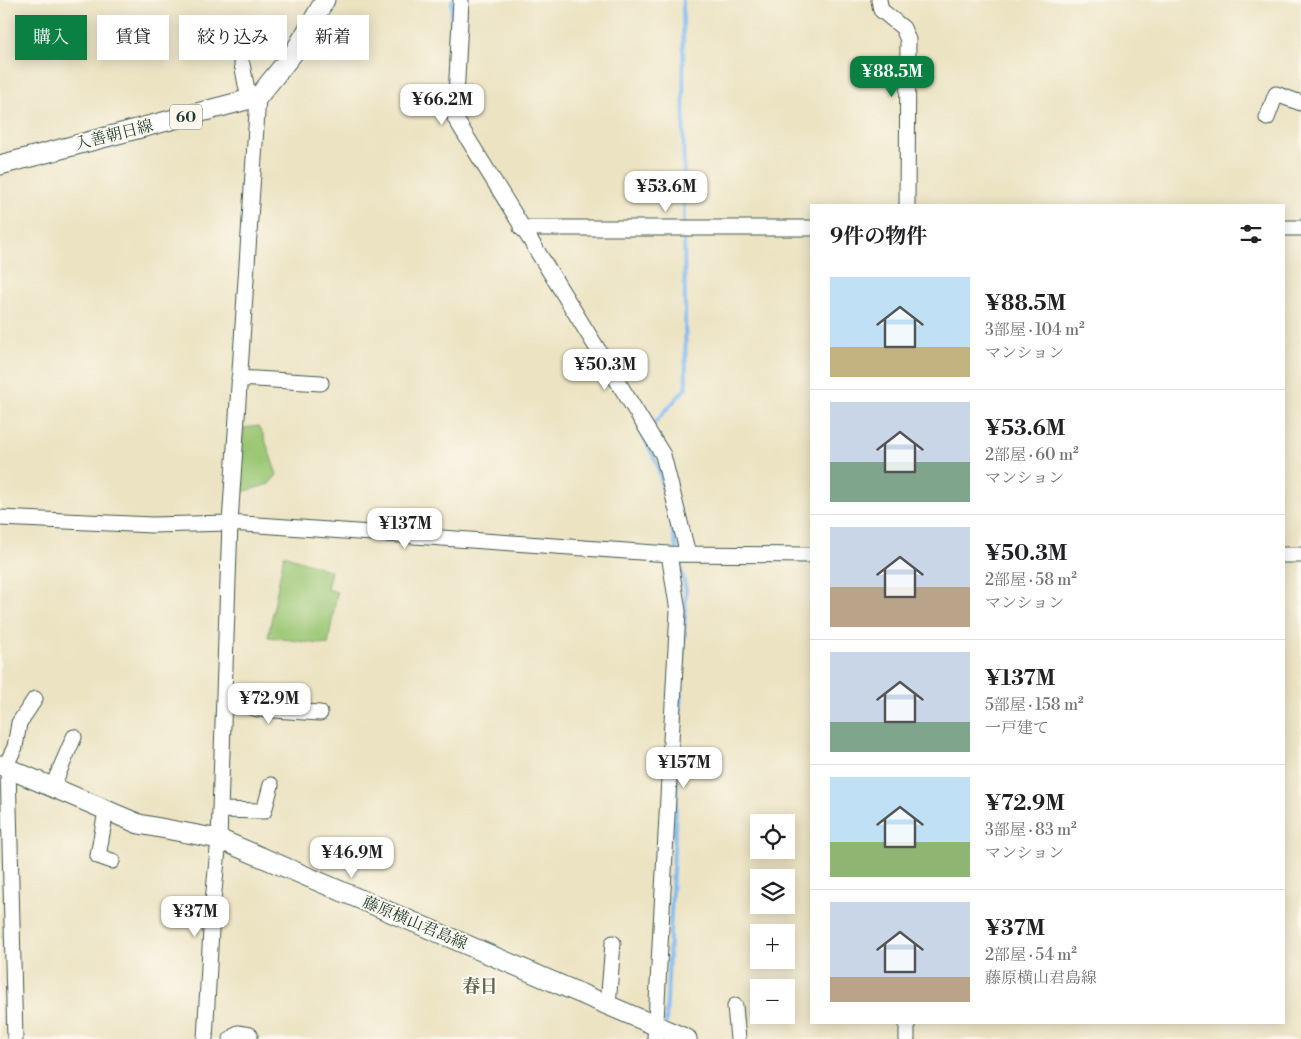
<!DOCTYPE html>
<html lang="ja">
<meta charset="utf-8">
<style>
body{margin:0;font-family:"Libre Bodoni","Noto Serif JP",serif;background:#f2f2f2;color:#202124;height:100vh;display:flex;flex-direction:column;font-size:19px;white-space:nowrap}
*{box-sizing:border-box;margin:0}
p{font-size:16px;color:#757577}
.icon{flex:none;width:28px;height:28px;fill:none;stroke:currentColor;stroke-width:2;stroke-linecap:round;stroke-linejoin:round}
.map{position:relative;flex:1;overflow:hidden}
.sheet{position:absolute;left:810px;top:204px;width:475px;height:820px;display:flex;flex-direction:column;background:#fff;border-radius:0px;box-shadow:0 2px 12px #0003}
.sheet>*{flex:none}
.top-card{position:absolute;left:15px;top:15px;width:475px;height:45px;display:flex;gap:10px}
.tools{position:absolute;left:750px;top:814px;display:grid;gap:10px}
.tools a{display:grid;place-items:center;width:45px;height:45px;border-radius:0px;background:#fff;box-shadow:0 2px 12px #0003;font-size:25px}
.price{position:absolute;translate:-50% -42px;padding:0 11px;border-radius:10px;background:#fff;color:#222;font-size:16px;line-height:32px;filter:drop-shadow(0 1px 2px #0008)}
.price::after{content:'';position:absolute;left:50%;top:30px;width:15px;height:11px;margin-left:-8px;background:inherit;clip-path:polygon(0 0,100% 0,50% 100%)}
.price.on{background:#0b8043;color:#fff}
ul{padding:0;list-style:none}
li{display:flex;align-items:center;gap:15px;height:125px;padding:0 20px}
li+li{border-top:1px solid #e0e0e0}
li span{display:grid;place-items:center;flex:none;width:140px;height:100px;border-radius:0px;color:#555}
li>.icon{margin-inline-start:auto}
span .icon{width:60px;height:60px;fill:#fffc;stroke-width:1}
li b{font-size:21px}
h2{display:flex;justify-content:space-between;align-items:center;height:60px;padding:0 20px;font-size:21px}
.tag{padding:0 18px;border-radius:0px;background:#fff;box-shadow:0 2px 12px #0003;font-size:18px;line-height:45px}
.tag.on{background:#0b8043;color:#fff}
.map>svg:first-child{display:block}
.green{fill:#9bc774;stroke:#5d8254}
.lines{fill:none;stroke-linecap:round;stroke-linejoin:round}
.stream{stroke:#82bcf3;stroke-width:4}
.minor-casing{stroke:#3e5649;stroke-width:17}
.major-casing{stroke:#3e5649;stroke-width:21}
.minor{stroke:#fff;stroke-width:15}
.major{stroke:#fff;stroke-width:19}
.labels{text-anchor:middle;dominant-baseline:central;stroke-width:4;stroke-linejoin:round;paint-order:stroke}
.shield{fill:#fbf7ec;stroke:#61756b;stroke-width:1}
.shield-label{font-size:15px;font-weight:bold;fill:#1f3d34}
.street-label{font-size:16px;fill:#1f3d34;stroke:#fbf7ec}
.neighbourhood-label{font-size:18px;font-weight:bold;fill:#5c6552;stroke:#fbf7ec}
</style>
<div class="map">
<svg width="1301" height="1039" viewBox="0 0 1301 1039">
<rect width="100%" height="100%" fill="#fbf7ec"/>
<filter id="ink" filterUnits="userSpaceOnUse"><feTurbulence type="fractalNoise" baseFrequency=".02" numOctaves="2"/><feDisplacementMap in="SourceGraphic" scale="10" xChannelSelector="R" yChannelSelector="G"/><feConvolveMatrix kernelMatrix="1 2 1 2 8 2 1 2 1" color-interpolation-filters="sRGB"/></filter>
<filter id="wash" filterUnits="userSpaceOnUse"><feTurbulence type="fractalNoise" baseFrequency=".0096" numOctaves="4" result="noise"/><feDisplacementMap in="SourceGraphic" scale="20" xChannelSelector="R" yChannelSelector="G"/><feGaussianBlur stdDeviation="1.12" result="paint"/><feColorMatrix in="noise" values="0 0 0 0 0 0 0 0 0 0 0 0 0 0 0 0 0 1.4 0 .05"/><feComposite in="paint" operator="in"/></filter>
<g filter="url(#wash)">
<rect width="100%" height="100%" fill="#ece3c2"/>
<path class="green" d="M 258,426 L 263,434 L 277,475 L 269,484 L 236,494 L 244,428 Z
M 284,555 L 331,571 L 327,589 L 337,592 L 328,645 L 268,637 Z"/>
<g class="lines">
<path class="stream" d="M 683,0 L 684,225
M 449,85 L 452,0
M 651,427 L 686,388 L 684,232
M 642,435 L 657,463 L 677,550
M 666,1023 L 686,590 L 679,559"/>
</g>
</g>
<g filter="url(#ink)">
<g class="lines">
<g class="minor-casing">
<path id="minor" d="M 461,0 L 455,118 L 663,455 L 688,554
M 879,0 L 881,10 L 903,28 L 908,40 L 907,205
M 242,64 L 249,100
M 1267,118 L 1276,94 L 1301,103
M 521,228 L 811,228
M 1284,228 L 1301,228
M 239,378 L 321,383
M 0,518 L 152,525 L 230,523 L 669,554 L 811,555
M 1284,555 L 1301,555
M 224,699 L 258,709 L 320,713
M 52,788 L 74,737
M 220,810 L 264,811 L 271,785
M 106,811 L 98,856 L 112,861
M 608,1005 L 613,943
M 735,1006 L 738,1039
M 907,1022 L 907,1039
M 15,1039 L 8,768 L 9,759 L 15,747 L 19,723 L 35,699
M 205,1039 L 212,912 L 219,839 L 230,523 L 258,97
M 231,1039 L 238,1033 L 250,1035
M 655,1039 L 678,611 L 669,554"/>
</g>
<g class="major-casing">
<path id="major" d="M 0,165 L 258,97 L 295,51 L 325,0
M 0,765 L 139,824 L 219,839 L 687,1039"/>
</g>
<use href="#minor" class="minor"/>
<use href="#major" class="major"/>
</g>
</g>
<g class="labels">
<rect class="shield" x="170" y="104.5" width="32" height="25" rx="4"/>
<g class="shield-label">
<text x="186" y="117">60</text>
</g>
<g class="street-label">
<text transform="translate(114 135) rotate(-14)">入善朝日線</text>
<text transform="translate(415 923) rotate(23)">藤原横山君島線</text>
</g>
<g class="neighbourhood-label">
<text x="480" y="986">春日</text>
</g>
</g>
</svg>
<div class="tools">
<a><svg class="icon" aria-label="locate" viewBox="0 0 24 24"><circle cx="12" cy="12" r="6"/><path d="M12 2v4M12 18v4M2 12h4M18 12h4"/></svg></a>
<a><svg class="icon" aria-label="layers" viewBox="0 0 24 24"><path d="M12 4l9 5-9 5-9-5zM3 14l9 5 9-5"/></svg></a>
<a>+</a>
<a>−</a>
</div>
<b class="price on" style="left:892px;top:98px">¥88.5M</b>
<b class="price" style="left:442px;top:126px">¥66.2M</b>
<b class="price" style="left:666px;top:213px">¥53.6M</b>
<b class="price" style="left:605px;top:391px">¥50.3M</b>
<b class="price" style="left:405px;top:550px">¥137M</b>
<b class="price" style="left:269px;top:725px">¥72.9M</b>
<b class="price" style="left:684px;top:789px">¥157M</b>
<b class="price" style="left:352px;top:879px">¥46.9M</b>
<b class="price" style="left:195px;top:938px">¥37M</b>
<div class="top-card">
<a class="tag on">購入</a>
<a class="tag">賃貸</a>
<a class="tag">絞り込み</a>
<a class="tag">新着</a>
</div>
<section class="sheet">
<h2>9件の物件<svg class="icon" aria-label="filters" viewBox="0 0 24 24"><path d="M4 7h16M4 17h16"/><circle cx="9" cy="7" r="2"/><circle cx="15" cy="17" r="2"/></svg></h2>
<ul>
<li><span style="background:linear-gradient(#bfe0f5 70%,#c2b280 0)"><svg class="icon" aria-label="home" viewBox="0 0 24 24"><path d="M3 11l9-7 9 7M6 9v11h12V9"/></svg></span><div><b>¥88.5M</b><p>3部屋 · 104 m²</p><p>マンション</p></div></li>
<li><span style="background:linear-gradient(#c9d6e8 60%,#7fa58c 0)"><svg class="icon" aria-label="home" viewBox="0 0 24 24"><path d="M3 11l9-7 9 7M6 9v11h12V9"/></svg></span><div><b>¥53.6M</b><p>2部屋 · 60 m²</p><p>マンション</p></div></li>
<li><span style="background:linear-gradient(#c9d6e8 60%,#b9a48a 0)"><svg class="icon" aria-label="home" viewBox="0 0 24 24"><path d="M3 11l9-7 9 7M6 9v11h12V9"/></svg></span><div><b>¥50.3M</b><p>2部屋 · 58 m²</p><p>マンション</p></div></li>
<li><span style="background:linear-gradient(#c9d6e8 70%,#7fa58c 0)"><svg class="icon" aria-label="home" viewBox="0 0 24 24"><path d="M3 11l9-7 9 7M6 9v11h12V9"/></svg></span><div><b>¥137M</b><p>5部屋 · 158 m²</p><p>一戸建て</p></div></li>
<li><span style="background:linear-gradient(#bfe0f5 65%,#8fb573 0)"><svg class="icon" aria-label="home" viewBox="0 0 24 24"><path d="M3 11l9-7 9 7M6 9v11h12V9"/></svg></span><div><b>¥72.9M</b><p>3部屋 · 83 m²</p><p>マンション</p></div></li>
<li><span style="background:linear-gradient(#c9d6e8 75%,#b9a48a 0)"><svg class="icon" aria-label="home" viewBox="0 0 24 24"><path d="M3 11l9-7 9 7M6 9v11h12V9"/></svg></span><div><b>¥37M</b><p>2部屋 · 54 m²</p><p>藤原横山君島線</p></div></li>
</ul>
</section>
</div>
